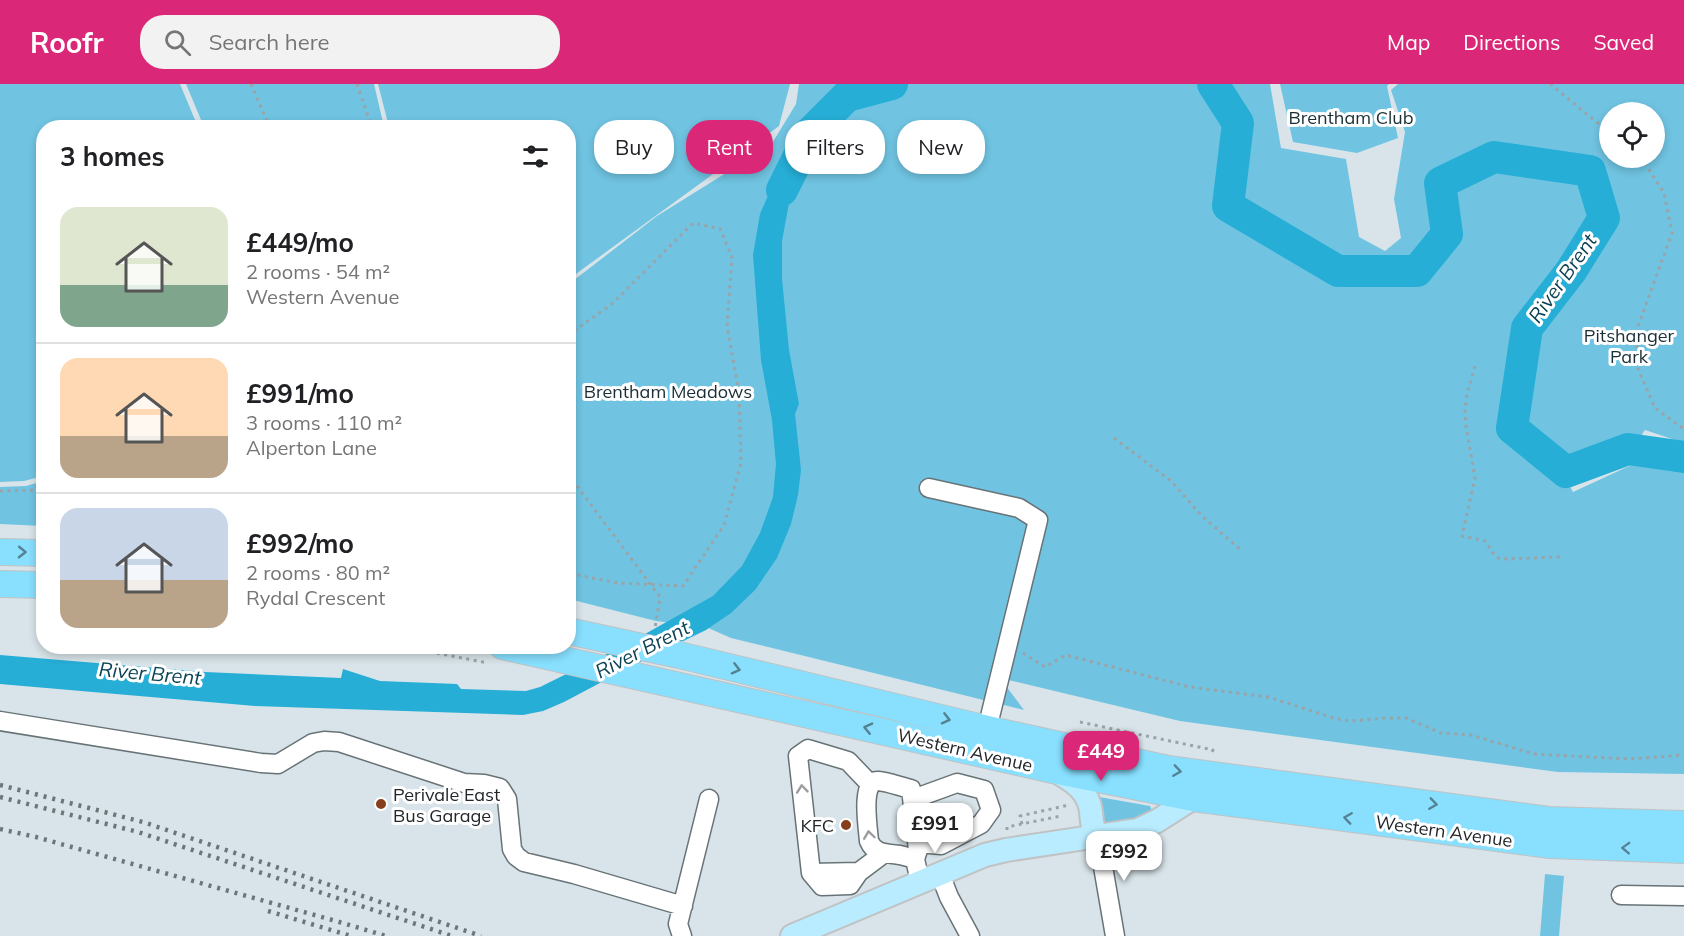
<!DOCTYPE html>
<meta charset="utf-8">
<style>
body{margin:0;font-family:Mulish,sans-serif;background:#f2f2f2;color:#202124;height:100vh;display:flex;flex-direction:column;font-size:22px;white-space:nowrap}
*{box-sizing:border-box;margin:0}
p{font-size:20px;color:#757577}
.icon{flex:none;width:33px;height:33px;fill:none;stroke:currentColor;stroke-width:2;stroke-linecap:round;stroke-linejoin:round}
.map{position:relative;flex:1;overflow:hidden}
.sheet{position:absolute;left:36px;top:36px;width:540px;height:534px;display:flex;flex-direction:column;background:#fff;border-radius:24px;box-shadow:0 3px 9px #0003}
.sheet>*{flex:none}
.hud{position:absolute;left:594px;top:36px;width:570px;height:54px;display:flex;gap:12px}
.controls{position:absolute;left:1599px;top:18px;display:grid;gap:12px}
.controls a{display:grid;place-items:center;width:66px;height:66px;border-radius:50%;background:#fff;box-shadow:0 3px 9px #0003;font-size:30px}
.price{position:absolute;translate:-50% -51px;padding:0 14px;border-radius:12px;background:#fff;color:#222;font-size:20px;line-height:39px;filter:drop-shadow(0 2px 3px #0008)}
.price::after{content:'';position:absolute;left:50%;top:36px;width:18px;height:14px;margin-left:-9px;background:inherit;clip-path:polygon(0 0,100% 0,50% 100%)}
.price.on{background:#db2777;color:#fff}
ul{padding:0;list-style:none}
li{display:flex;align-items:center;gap:18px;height:150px;padding:0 24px}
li+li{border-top:2px solid #e0e0e0}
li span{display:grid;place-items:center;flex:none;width:168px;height:120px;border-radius:18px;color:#555}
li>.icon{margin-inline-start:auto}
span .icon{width:72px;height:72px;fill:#fffc;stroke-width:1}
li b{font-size:26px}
h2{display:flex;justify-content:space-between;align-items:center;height:72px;padding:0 24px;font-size:26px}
.pill{padding:0 21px;border-radius:24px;background:#fff;box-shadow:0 3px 9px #0003;font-size:21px;line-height:54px}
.pill.on{background:#db2777;color:#fff}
header{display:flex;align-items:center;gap:36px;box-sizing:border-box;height:84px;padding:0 30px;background:#db2777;color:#fff}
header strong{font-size:28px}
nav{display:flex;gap:33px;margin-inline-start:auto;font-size:21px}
.search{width:420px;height:54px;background:#f2f2f2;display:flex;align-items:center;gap:15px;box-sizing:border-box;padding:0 21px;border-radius:24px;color:#757577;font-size:22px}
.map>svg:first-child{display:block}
.green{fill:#70c4e2;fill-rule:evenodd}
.water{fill:#26aed6}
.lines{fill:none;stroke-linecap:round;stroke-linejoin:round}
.river{stroke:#26aed6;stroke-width:32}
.minor-casing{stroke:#687377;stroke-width:21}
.major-casing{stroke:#c1c2c3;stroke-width:26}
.highway-casing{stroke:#c1c2c3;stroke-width:28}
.path{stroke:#9aa3a7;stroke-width:3;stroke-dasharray:3 4.5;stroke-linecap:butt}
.minor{stroke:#fff;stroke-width:18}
.major{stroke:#b8ecfe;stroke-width:22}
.highway{stroke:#88dffe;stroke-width:26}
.rail{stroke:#6d7578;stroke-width:4.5;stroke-dasharray:3 6;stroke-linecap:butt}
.oneway{stroke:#558293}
.oneway2{stroke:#9c9d9e}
.poi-dot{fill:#863e1d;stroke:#fff;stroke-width:2}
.labels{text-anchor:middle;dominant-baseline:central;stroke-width:6;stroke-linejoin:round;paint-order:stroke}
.park-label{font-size:18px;fill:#192e36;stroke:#fff}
.street-label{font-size:18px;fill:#222628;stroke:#fff}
.poi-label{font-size:18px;fill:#222628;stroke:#fff;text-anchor:start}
.water-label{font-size:20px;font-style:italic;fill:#0c4354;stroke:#fff}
</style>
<header>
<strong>Roofr</strong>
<div class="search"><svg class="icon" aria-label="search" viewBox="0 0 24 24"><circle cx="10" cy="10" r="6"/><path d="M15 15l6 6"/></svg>Search here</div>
<nav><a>Map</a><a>Directions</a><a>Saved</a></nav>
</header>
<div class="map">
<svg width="1684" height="852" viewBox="0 0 1684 852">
<rect width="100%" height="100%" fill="#d8e4e9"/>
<path class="green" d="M 0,0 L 180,0 L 198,43 L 44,44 L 43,392 L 24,397 L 0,398 Z
M 186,0 L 374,0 L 384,43 L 204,43 Z
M 378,0 L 790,0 L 779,42 L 569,195 L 568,44 L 389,43 Z
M 799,0 L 1270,0 L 1281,64 L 1346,75 L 1359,153 L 1385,167 L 1401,154 L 1394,115 L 1405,48 L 1391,6 L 1398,0 L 1684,0 L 1684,690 L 1558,688 L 1180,637 L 1000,594 L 1024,626 L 731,554 L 706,543 L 656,537 L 569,515 L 569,200 L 657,132 L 771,61 L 796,20 ZM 1610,28 L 1654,28 L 1654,74 L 1610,74 ZM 1645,346 L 1681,358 L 1573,408 L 1565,393 L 1573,397 L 1627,373 Z
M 1280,0 L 1389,0 L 1387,2 L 1398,54 L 1357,69 L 1293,58 Z
M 43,397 L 43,442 L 0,440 L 0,403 L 26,402 Z
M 1099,713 L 1150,722 L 1153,728 L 1147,734 L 1096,741 L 1096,731 Z
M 1545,790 L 1564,792 L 1559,852 L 1540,852 Z"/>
<path class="water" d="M 789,63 L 812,75 L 789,119 L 782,157 L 782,195 L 789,266 L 799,320 L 795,330 L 801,386 L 798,411 L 791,440 L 777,474 L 755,506 L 731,529 L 706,546 L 632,582 L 564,618 L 543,627 L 523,631 L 255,622 L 0,600 L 0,571 L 205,588 L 341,594 L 343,585 L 380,597 L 457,600 L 461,605 L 526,607 L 540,603 L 627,560 L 713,512 L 742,482 L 760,449 L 773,413 L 776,380 L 772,336 L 761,276 L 753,171 L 760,130 Z"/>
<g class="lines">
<path class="river" d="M 1213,0 L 1238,39 L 1228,122 L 1338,187 L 1417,187 L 1447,150 L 1440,99 L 1494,73 L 1590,87 L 1604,134 L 1571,187 L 1527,244 L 1512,344 L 1566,388 L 1628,365 L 1684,373
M 782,106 L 811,48 L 847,12 L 892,0"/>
<g class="minor-casing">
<path id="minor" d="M 929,404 L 1019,424 L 1038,436 L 987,645
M 0,637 L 261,679 L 278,680 L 313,659 L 324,657 L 339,658 L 464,699 L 484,700 L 500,704 L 507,715 L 512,765 L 516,772 L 524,778 L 574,790 L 683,822
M 870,700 L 848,677 L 808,665 L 798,672 L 811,789 L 859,788 L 883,770
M 913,715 L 957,699 L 984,706 L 991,726 L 981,740 L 941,761 L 918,759
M 1096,751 L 1101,771 L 1115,852
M 915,775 C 910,774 905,772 900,771 C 887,769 875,771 869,757 C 868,744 860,696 878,697 C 889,698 901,703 911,705 L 918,766 L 915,775 L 920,798
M 811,789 L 822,802 L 850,801 L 859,788
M 940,790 L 949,813 L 970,852
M 1621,811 L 1684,812
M 682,852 L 678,840 L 709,715"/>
</g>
<g class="major-casing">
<path id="major" d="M 1057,688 C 1073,697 1089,707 1091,728 C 1092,739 1092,741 1096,751
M 792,852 L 985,771 L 1006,766 L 1138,746 L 1157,737 L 1193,714"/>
</g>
<g class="highway-casing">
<path id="highway" d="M 0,468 L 44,469
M 0,500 L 44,501
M 568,547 L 679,571 L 987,645 L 1168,685 L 1549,736 L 1684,740
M 502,562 L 1053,686 L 1193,714 L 1550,761 L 1684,766"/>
</g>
<path class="path" d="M 251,0 L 270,44
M 357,0 L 372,44
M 1550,0 L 1610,49
M 1639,74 L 1644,78 L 1664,109 L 1672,149 L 1637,245 L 1637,282 L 1655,324 L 1681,343 L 1684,343
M 568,251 L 612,220 L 693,139 L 720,145 L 732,173 L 727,242 L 739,309 L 741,379 L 724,441 L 683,502 L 618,499 L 568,489
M 1475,282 L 1467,310 L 1465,326 L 1466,342 L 1475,394 L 1462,452 L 1485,457 L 1496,473 L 1501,475 L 1560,473
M 1114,354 L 1171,397 L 1202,432 L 1243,468
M 568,390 L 660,513 L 655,544
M 0,407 L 44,406
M 400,562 L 488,579
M 1023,569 L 1045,583 L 1066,571 L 1190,603 L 1268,613 L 1337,635 L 1351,637 L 1386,634 L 1406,634 L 1441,649 L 1471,651 L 1534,670 L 1629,675 L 1684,671
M 1080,638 L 1213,666 L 1211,670
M 1022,740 L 1020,732 L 1069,721
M 1007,746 L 1007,743 L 1061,732"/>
<use href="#minor" class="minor"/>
<use href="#major" class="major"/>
<use href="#highway" class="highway"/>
<path class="rail" d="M 0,701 L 143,738 L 481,852
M 0,713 L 138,748 L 452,852
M 0,745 L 36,753 L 336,837 L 386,852
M 268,827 L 351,852"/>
</g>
<defs><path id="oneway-chevron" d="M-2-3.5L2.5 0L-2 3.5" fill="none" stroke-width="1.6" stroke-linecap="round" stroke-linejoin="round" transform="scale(1.5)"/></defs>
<g class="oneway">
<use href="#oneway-chevron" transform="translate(22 468) rotate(1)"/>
<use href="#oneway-chevron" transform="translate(736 585) rotate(14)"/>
<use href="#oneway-chevron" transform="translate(946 635) rotate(14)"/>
<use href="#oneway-chevron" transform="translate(868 644) rotate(-167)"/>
<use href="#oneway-chevron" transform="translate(1177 687) rotate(8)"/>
<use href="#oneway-chevron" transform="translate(1433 720) rotate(8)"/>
<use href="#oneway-chevron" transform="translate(1348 734) rotate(-172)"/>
<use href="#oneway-chevron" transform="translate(1626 764) rotate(-178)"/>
</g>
<g class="oneway2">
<use href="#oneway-chevron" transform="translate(802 705) rotate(-96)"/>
<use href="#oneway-chevron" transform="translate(869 751) rotate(-98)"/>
</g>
<g class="poi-dot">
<circle cx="381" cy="720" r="6"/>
<circle cx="846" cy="741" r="6"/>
</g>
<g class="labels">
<g class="park-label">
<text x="1351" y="33">Brentham Club</text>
<text x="1629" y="251">Pitshanger<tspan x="1629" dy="21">Park</tspan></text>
<text x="668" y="307">Brentham Meadows</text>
</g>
<g class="street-label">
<text transform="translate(965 666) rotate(13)">Western Avenue</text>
<text transform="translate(1444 747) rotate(8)">Western Avenue</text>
</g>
<g class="poi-label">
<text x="393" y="710">Perivale East<tspan x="393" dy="21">Bus Garage</tspan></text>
<text x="834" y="741" text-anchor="end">KFC</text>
</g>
<g class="water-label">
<text transform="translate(1562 194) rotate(-55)">River Brent</text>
<text transform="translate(642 565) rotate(-27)">River Brent</text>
<text transform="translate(150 589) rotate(5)">River Brent</text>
</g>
</g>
</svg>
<div class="controls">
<a><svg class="icon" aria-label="locate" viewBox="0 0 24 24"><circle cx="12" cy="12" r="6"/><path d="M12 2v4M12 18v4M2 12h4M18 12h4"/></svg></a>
</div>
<b class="price on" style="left:1101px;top:698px">£449</b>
<b class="price" style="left:935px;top:770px">£991</b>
<b class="price" style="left:1124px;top:798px">£992</b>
<div class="hud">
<a class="pill">Buy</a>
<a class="pill on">Rent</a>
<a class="pill">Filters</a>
<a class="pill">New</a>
</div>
<section class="sheet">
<h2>3 homes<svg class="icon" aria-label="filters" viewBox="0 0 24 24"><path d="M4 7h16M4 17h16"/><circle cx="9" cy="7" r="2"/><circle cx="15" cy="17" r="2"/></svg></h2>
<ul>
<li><span style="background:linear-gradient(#dfe7d0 65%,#7fa58c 0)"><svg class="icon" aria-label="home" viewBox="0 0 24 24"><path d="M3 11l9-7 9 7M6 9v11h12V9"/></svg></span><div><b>£449/mo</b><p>2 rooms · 54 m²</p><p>Western Avenue</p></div></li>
<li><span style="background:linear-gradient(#ffd9b3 65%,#b9a48a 0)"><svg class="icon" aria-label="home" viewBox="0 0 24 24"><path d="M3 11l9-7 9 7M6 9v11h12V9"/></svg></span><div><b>£991/mo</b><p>3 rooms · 110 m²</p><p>Alperton Lane</p></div></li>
<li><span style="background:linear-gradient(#c9d6e8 60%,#b9a48a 0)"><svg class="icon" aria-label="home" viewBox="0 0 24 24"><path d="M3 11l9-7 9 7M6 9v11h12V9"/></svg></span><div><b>£992/mo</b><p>2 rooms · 80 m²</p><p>Rydal Crescent</p></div></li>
</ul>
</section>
</div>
